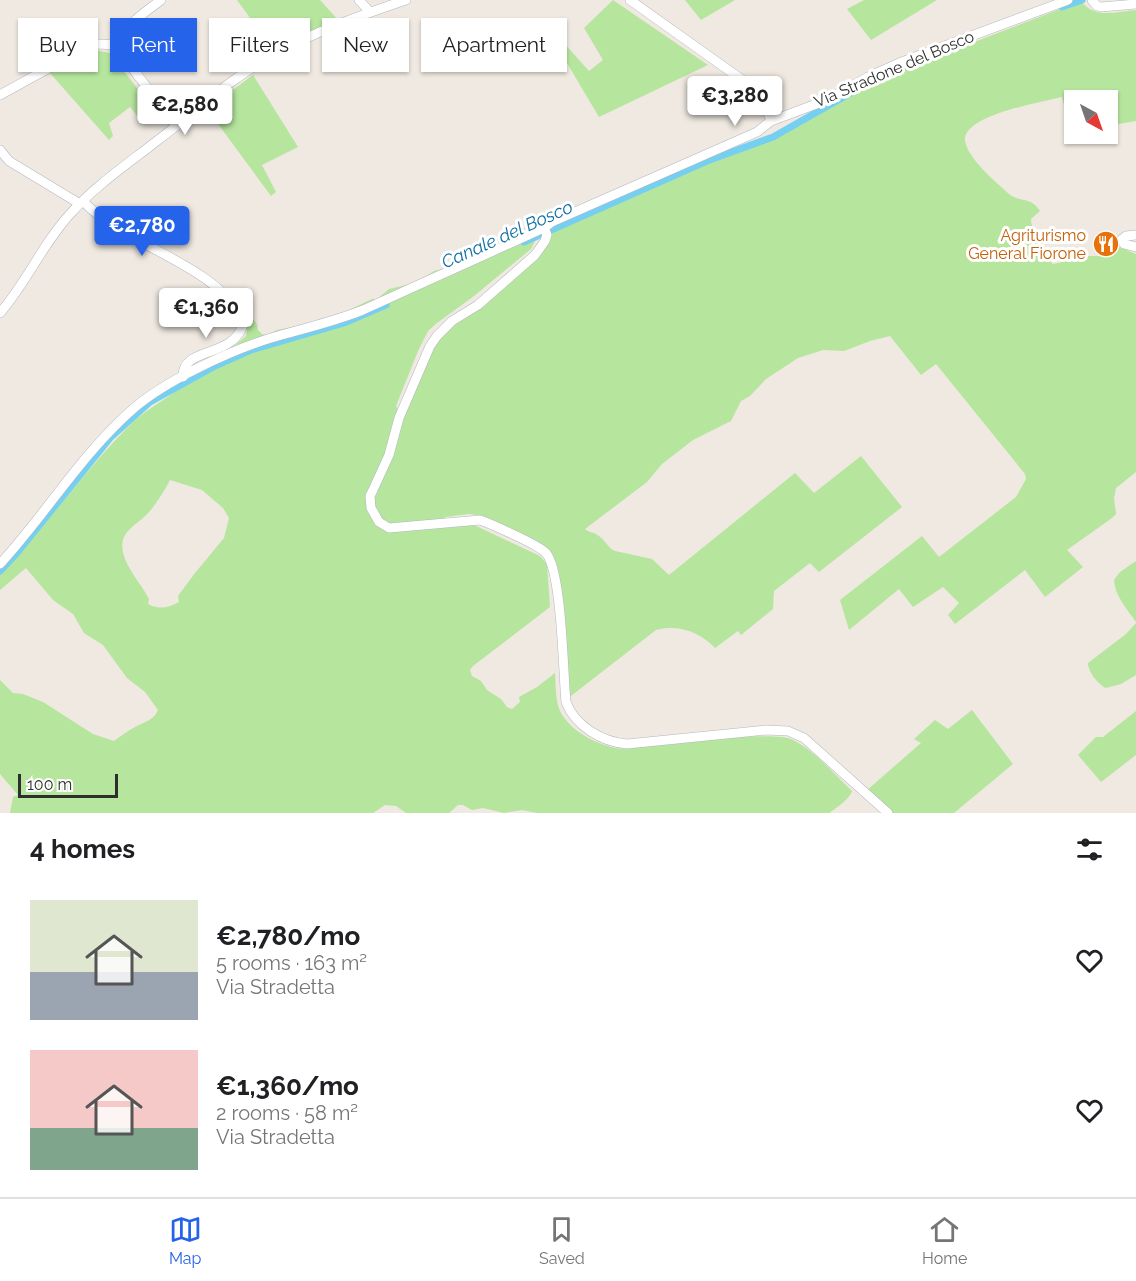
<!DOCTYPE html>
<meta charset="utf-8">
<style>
body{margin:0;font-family:Raleway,sans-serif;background:#f2f2f2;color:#202124;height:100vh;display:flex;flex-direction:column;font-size:22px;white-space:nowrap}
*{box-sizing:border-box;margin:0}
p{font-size:20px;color:#757577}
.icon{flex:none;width:33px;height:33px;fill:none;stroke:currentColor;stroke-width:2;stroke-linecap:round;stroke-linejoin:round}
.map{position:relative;height:813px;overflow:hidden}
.drawer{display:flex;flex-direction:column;background:#fff;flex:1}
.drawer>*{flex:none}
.guide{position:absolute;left:18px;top:18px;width:600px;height:54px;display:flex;gap:12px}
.needle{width:39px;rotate:140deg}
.fabs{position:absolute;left:1064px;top:90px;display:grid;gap:12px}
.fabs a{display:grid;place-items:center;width:54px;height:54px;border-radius:0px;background:#fff;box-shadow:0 2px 4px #0004;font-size:30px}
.scale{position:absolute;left:18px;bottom:15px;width:100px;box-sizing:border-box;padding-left:6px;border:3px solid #2e2e2e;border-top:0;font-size:16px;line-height:21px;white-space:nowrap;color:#2e2e2e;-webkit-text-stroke:4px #fff;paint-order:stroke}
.price{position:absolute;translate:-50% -51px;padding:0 14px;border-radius:6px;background:#fff;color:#222;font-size:20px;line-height:39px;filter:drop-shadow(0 2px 3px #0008)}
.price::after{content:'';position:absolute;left:50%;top:36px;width:18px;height:14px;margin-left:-9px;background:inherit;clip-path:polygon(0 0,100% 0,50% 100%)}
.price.current{background:#2563eb;color:#fff}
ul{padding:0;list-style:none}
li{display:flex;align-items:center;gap:18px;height:150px;padding:0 30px}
li span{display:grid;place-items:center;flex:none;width:168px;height:120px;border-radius:0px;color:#555}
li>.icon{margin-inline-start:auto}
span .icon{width:72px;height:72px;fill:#fffc;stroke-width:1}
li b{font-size:26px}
h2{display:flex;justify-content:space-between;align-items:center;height:72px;padding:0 30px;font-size:26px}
.tag{padding:0 21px;border-radius:0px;background:#fff;box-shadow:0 2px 4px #0004;font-size:21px;line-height:54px}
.tag.current{background:#2563eb;color:#fff}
.menu{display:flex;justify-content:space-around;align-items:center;height:84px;border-top:2px solid #e0e0e0;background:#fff;font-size:16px;color:#757577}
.menu a{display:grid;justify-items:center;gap:3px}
.menu .current{color:#2563eb}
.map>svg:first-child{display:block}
.green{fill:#b6e59e;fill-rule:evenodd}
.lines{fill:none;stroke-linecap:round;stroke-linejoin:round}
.canal{stroke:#75cff0;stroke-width:7}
.minor-casing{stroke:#b4b7c1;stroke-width:10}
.minor{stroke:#fff;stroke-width:9}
.labels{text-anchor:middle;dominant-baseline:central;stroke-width:6;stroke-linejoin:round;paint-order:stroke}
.street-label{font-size:16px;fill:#2e2e2e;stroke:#fff}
.food-label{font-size:16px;fill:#c56008;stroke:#fff;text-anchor:end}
.water-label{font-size:18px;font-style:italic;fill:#0d6fa3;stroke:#fff}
</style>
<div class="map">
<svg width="1136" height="813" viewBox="0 0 1136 813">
<rect width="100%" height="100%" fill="#efe9e1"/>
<path class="green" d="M 237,0 L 320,0 L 338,20 L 287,41 L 275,21 L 259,30 Z
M 613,0 L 708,65 L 599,117 L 558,48 L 563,42 L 589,71 L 603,60 L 584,28 Z
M 685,0 L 735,0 L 701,20 Z
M 864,0 L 937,0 L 871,40 L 847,9 Z
M 1081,1 C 1094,19 1116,12 1136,10 L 1136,121 L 1107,126 L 1107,100 L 1074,100 L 1074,131 L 1070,131 L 1062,97 C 1043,102 962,115 965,141 C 968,159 997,183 1009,194 C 1020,203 1031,196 1040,211 L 1031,219 C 1031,229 1037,233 1042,241 C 1047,249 1045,258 1053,264 L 1089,256 L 1108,256 L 1117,246 L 1136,254 L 1136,472 L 1116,488 L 1114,498 L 1116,514 L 1112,518 L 1067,550 L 1083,567 L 1045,597 L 1025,570 L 955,624 L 948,615 L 959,603 L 943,587 L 913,607 L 899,589 L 849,630 L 840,600 L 922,536 L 939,557 L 1016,497 L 1026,479 L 1025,474 L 936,364 L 921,375 L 890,336 L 870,341 L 844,351 L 823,350 L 798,358 L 766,379 L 750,396 L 741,401 L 731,421 L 693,440 L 662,464 L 647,482 L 585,529 C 590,533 594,532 599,536 C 606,541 607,547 615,551 L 652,559 L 669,575 L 795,473 L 814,493 L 861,456 L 902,507 L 819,572 L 810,563 L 774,591 L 773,609 L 741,635 L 738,631 L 715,648 C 700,632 678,624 656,630 L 567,699 L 558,569 C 556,561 553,554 546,548 C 530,536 496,524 477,515 L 469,514 L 445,517 L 449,526 L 474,525 L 540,556 L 547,564 L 550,607 L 473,666 L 470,670 L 472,676 L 481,681 L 487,690 L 501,699 L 507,707 L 512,709 L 520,702 L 519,697 L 537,687 L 555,673 C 556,685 555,700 560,711 C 570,732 602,748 624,749 C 654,746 772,729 793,740 C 815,751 834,774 852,791 C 850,799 836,808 829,813 L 537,813 L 522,810 L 504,813 L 483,808 L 472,810 L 463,805 L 458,805 L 449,813 L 406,813 L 396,806 L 385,805 L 373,813 L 10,813 L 13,797 L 18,795 L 0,774 L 0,680 L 13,693 L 23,694 L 43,702 L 93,734 L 114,741 C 121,736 127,731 135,727 C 144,722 154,720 158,710 L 145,692 L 127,678 L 103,645 L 84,633 L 73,614 L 53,600 L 26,568 L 0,590 L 0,571 C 48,526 85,469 132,423 C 150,406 175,396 190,377 L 190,372 L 223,351 L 234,346 L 246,336 L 247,330 L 235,305 L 240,304 L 257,324 L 258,330 L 262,334 L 267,335 L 277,330 L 313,323 L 317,320 L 332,318 L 372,299 L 377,299 L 389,289 L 415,283 L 434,271 L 455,266 L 459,261 L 483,252 L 500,237 L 509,232 L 520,230 L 530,226 L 532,219 L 545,216 L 548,220 L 538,235 L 531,249 L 474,296 L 437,323 L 428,331 L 418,351 L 396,406 L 402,418 L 436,337 L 547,239 L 554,229 L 711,159 L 759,144 L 783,134 L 823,109 L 893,73 ZM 170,480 L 202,490 L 223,508 L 229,518 L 224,538 L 195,573 L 178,596 L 179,602 C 168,608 160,610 148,604 L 149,599 C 142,585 131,574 125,559 C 115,531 135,528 150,511 C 157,502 165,490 170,480 Z
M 94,50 L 110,53 L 150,105 L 139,118 L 130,107 L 109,123 L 113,136 L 109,140 L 50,73 L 77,56 Z
M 253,75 L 298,147 L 262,165 L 276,192 L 271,196 L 207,109 Z
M 1136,561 L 1136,622 C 1127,609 1115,596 1114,580 L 1120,572 Z
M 1136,623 L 1136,675 L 1121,684 L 1106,688 C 1098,684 1088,672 1088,663 L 1126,634 Z
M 972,710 L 1013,764 L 954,813 L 889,813 L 866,791 L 921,743 L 914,739 L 935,720 L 948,729 Z
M 1136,711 L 1136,755 L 1101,782 L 1078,755 L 1096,737 L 1103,737 Z"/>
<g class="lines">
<path class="canal" d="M 1062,7 L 1082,0
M 524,242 L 707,161 L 773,137 L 870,82 L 914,62
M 0,571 L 16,554 L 110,438 L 150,402 L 215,366 L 251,350 L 344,323 L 386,305"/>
<g class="minor-casing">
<path id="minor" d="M 161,0 C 147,11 112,33 119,51 L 176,125
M 359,0 L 369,11
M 630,0 L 748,84 L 767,110 L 771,121
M 1092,0 L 1097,6 L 1101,7 L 1136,4
M 0,95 L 85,48 L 97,44 L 117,45
M 0,150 L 9,161 L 80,204
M 83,201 C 126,248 217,263 244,322 C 234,360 182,345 183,377
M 544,228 L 547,235 L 545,241 L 535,255 L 478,305 L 452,321 L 437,336 L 430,346 L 399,418 L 389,455 L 373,490 L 370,496 L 371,508 L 379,522 L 389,528 L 480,520 C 491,524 539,545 546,553 C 562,572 563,672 566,702 C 575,726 602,742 627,744 L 766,730 L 788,731 L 804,738 L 888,813
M 1136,235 L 1126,236 L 1122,239 L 1124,244 L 1136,247
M 0,313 C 27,282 43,243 71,213 C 96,185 129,163 158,140 C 185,120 209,97 237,78 C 289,41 346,20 406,0
M 0,564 C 46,514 82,453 134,408 C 167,380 229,351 271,338 C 302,329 333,322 363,310 L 544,228 L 552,222 L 757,132 L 771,121 L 827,100 L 868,77 L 899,63 L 1068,0"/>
</g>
<use href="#minor" class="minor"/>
</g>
<defs>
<g id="restaurant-disc" transform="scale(1.35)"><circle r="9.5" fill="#e8710a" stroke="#fff"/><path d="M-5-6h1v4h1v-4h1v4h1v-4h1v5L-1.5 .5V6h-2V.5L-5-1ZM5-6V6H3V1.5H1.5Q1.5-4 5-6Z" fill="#fff"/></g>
</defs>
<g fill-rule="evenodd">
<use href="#restaurant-disc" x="1106" y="244"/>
</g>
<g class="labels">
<g class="street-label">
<text transform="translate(894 69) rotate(-23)">Via Stradone del Bosco</text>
</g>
<g class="food-label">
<text x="1086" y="235">Agriturismo<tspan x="1086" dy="18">General Fiorone</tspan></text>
</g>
<g class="water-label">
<text transform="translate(507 234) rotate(-24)">Canale del Bosco</text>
</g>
</g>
</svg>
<div class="fabs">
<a><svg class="needle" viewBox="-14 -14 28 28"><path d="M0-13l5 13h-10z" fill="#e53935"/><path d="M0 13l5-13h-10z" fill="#757577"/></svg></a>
</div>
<div class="scale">100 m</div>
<b class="price" style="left:735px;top:127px">€3,280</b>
<b class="price" style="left:185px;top:136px">€2,580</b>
<b class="price current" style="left:142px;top:257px">€2,780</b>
<b class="price" style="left:206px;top:339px">€1,360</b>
<div class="guide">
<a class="tag">Buy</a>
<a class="tag current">Rent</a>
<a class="tag">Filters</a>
<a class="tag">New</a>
<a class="tag">Apartment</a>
</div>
</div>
<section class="drawer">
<h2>4 homes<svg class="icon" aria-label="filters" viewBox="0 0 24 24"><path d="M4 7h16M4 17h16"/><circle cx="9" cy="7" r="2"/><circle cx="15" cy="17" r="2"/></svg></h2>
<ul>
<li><span style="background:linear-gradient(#dfe7d0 60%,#9aa5b1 0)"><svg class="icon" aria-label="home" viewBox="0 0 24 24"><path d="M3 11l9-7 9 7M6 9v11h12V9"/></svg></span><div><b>€2,780/mo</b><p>5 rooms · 163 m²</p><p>Via Stradetta</p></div><svg class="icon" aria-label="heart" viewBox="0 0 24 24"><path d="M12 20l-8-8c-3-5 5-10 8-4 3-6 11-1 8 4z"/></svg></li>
<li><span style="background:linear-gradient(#f6c9c9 65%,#7fa58c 0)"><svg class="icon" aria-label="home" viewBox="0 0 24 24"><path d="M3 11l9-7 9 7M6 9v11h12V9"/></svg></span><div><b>€1,360/mo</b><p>2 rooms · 58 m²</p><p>Via Stradetta</p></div><svg class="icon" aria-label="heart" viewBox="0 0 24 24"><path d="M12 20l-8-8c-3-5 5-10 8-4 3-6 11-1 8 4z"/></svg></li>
</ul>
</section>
<nav class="menu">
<a class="current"><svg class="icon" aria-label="map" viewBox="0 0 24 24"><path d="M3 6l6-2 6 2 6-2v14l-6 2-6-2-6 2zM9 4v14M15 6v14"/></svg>Map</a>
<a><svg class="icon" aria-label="saved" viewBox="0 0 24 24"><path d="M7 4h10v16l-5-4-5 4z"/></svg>Saved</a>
<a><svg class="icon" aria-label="home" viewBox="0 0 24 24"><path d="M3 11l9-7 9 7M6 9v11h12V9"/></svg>Home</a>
</nav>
